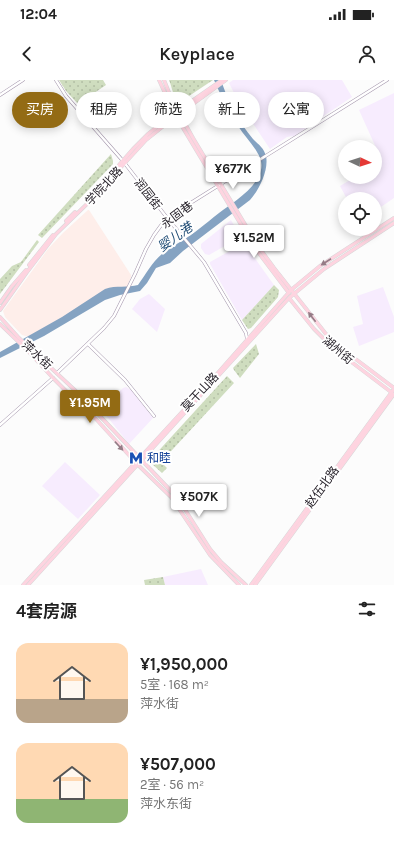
<!DOCTYPE html>
<html lang="zh">
<meta charset="utf-8">
<style>
body{margin:0;font-family:Karla,"Noto Sans SC",sans-serif;background:#f6f6f6;color:#222;height:100vh;display:flex;flex-direction:column;font-size:15px;white-space:nowrap}
*{box-sizing:border-box;margin:0}
p{font-size:13px;color:#767676}
.icon{flex:none;width:22px;height:22px;fill:none;stroke:currentColor;stroke-width:2;stroke-linecap:round;stroke-linejoin:round}
.map{position:relative;height:505px;overflow:hidden}
.panel{display:flex;flex-direction:column;background:#fff;flex:1}
.panel>*{flex:none}
.top-card{position:absolute;left:12px;top:12px;width:370px;height:36px;display:flex;gap:8px}
.needle{width:26px;rotate:94deg}
.tools{position:absolute;left:338px;top:60px;display:grid;gap:8px}
.tools a{display:grid;place-items:center;width:44px;height:44px;border-radius:50%;background:#fff;box-shadow:0 2px 10px #0003;font-size:20px}
.price{position:absolute;translate:-50% -34px;padding:0 9px;border-radius:4px;background:#fff;color:#222;font-size:13px;line-height:26px;filter:drop-shadow(0 1px 2px #0008)}
.price::after{content:'';position:absolute;left:50%;top:24px;width:12px;height:9px;margin-left:-6px;background:inherit;clip-path:polygon(0 0,100% 0,50% 100%)}
.price.on{background:#936b14;color:#fff}
ul{padding:0;list-style:none}
li{display:flex;align-items:center;gap:12px;height:100px;padding:0 16px}
li span{display:grid;place-items:center;flex:none;width:112px;height:80px;border-radius:12px;color:#555}
li>.icon{margin-inline-start:auto}
span .icon{width:48px;height:48px;fill:#fffc;stroke-width:1}
li b{font-size:17px}
h2{display:flex;justify-content:space-between;align-items:center;height:48px;padding:0 16px;font-size:17px}
.tag{padding:0 14px;border-radius:18px;background:#fff;box-shadow:0 2px 10px #0003;font-size:14px;line-height:36px}
.tag.on{background:#936b14;color:#fff}
.status{display:flex;justify-content:space-between;align-items:center;height:28px;padding:0 20px;background:#fff;direction:ltr}
.status svg{height:11px;fill:currentColor}
header{display:flex;justify-content:space-between;align-items:center;height:52px;padding:0 16px;background:#fff;font-size:18px;font-weight:600}
.map>svg:first-child{display:block}
.built{fill:#f7ecfe}
.industrial{fill:#feeeea}
.green{fill:url(#green-dots)}
.water{fill:#85a3c2}
.lines{fill:none;stroke-linecap:round;stroke-linejoin:round}
.minor-casing{stroke:#a294aa;stroke-width:3.5}
.major-casing{stroke:#d8d8d9;stroke-width:4}
.minor{stroke:#fff;stroke-width:2.5}
.major{stroke:#fed4e0;stroke-width:3}
.oneway{fill:#947c86}
.labels{text-anchor:middle;dominant-baseline:central;stroke-width:4;stroke-linejoin:round;paint-order:stroke}
.street-label{font-size:12px;fill:#29242c;stroke:#fff}
.transit-label{font-size:12px;fill:#164399;stroke:#fff;text-anchor:start}
.water-label{font-size:13px;font-style:italic;fill:#194771;stroke:#fff}
</style>
<div class="status"><b>12:04</b><svg viewBox="0 0 49 12"><path d="M0 12V9h3v3zM5 12V6h3v6zM10 12V3h3v9zM15 12V0h3v12zM26 1h20v11H26zM47 4h2v5h-2z"/></svg></div>
<header><svg class="icon" aria-label="back" viewBox="0 0 24 24"><path d="M15 5l-7 7 7 7"/></svg>Keyplace<svg class="icon" aria-label="person" viewBox="0 0 24 24"><circle cx="12" cy="8" r="4"/><path d="M4 21q1-7 8-7t8 7"/></svg></header>
<div class="map">
<svg width="394" height="505" viewBox="0 0 394 505">
<defs>
<pattern id="green-dots" width="8" height="8" patternUnits="userSpaceOnUse"><rect width="8" height="8" fill="#cfddbf"/><path d="M2 2h.1M6 6h.1" fill="none" stroke="#b2bea4" stroke-width="1.8" stroke-linecap="round"/></pattern>
</defs>
<rect width="100%" height="100%" fill="#fcfcfc"/>
<path class="built" d="M 233,0 L 342,0 L 352,17 L 294,56 L 287,57 L 270,69 L 238,21 L 229,3 Z
M 394,13 L 394,118 L 375,131 L 375,119 L 347,119 L 340,106 L 355,97 L 375,97 L 375,85 L 382,81 L 359,30 Z
M 231,140 L 239,154 L 237,155 L 237,159 L 209,175 L 205,174 L 201,168 L 201,164 Z
M 244,163 L 274,205 L 242,240 L 210,184 L 210,182 Z
M 383,207 L 394,237 L 394,252 L 359,266 L 353,247 L 363,244 L 357,216 Z
M 149,214 L 165,229 L 157,252 L 132,229 L 140,219 Z
M 126,307 L 131,310 L 153,338 L 129,364 L 101,329 L 123,308 Z
M 65,382 L 100,415 L 78,439 L 42,406 Z
M 201,489 L 208,505 L 165,505 L 163,497 Z"/>
<path class="industrial" d="M 88,130 L 89,130 L 131,195 L 131,197 L 126,209 L 29,257 L 22,255 L 5,237 L 3,231 L 48,169 L 63,153 Z"/>
<path class="green" d="M 59,0 L 103,0 L 106,5 L 78,24 L 66,11 Z
M 169,0 L 213,0 L 180,22 C 173,18 172,7 169,0 Z
M 111,74 L 113,81 L 113,84 L 42,158 L 38,155 Z
M 37,160 L 39,162 L 0,214 L 0,199 L 12,186 L 21,182 Z
M 274,205 L 279,210 L 278,217 L 251,248 L 248,249 L 242,240 Z
M 256,264 L 259,274 L 240,298 L 234,290 L 233,288 Z
M 227,296 L 234,303 L 161,382 L 167,388 L 162,393 L 152,384 L 152,378 Z
M 163,497 L 165,505 L 145,505 L 144,500 Z"/>
<path class="water" d="M 214,0 L 221,0 C 226,15 233,31 242,44 C 245,49 249,54 253,59 C 258,64 264,68 266,76 C 269,90 259,110 250,120 L 183,171 L 170,183 L 156,188 L 147,203 L 140,211 L 120,215 L 105,220 L 44,256 L 0,278 L 0,272 L 62,237 L 105,209 C 116,205 128,208 138,205 C 146,194 152,182 162,174 C 168,169 174,166 180,162 C 194,154 206,143 219,133 C 234,122 269,101 260,78 C 255,66 245,57 238,46 C 228,31 221,16 214,0 Z"/>
<g class="lines">
<g class="minor-casing">
<path id="minor" d="M 56,0 L 66,16 L 123,81 L 168,139 L 204,182 L 246,253 L 247,259
M 0,15 L 23,0
M 88,264 L 125,300 L 154,336
M 57,293 L 104,248 L 114,236 L 135,194 L 146,169 L 154,155 L 162,144 L 181,129 L 387,0
M 0,345 L 53,298"/>
</g>
<g class="major-casing">
<path id="major" d="M 159,0 L 174,33 L 255,168 L 289,213
M 164,0 L 172,20 L 193,58 L 258,166 L 274,188 L 326,254 L 337,265 L 394,308
M 91,117 L 133,69 L 148,54 L 169,37 L 222,0
M 66,141 L 75,132
M 29,185 L 53,155
M 289,218 L 314,249 L 333,268 L 391,312
M 0,223 L 12,206 L 26,190
M 0,230 L 27,192 L 56,154 L 89,122 L 146,60 L 171,40 L 226,0
M 0,237 L 19,258 L 79,314 L 170,410 L 184,428 L 210,469 L 221,482 L 246,505
M 0,244 L 27,270 L 53,298 L 83,328 L 96,339 L 138,385 L 171,417 L 210,475 L 239,505
M 23,505 L 216,295 L 291,210 L 320,186 L 394,138
M 28,505 L 289,218 L 324,189 L 394,143
M 251,505 L 394,309
M 255,505 L 394,314"/>
</g>
<use href="#minor" class="minor"/>
<use href="#major" class="major"/>
</g>
<defs><path id="oneway-solid" d="M-6-.8H1V-3.2L6.5 0L1 3.2V.8H-6Z"/></defs>
<g class="oneway">
<use href="#oneway-solid" transform="translate(326 182) rotate(147)"/>
<use href="#oneway-solid" transform="translate(312 237) rotate(-127)"/>
<use href="#oneway-solid" transform="translate(119 366) rotate(47)"/>
</g>
<defs>
<g id="metro-bare" transform="scale(1.08)"><path d="M-5.5 5V-5H-3L0 0L3-5H5.5V5H3V-.5L0 4L-3-.5V5Z" fill="#1a4fb4" stroke="#fff" stroke-width="2.5" paint-order="stroke"/></g>
</defs>
<g fill-rule="evenodd">
<use href="#metro-bare" x="136" y="378"/>
</g>
<g class="labels">
<g class="street-label">
<text transform="translate(104 106) rotate(-47)">学院北路</text>
<text transform="translate(148 114) rotate(52)">润园街</text>
<text transform="translate(177 135) rotate(-37)">永固巷</text>
<text transform="translate(338 270) rotate(40)">湖州街</text>
<text transform="translate(37 275) rotate(43)">萍水街</text>
<text transform="translate(200 312) rotate(-47)">莫干山路</text>
<text transform="translate(322 407) rotate(-54)">赵伍北路</text>
</g>
<g class="transit-label">
<text x="147" y="378">和睦</text>
</g>
<g class="water-label">
<text transform="translate(175 157) rotate(-36)">婴儿港</text>
</g>
</g>
</svg>
<div class="tools">
<a><svg class="needle" viewBox="-14 -14 28 28"><path d="M0-13l5 13h-10z" fill="#e53935"/><path d="M0 13l5-13h-10z" fill="#767676"/></svg></a>
<a><svg class="icon" aria-label="locate" viewBox="0 0 24 24"><circle cx="12" cy="12" r="6"/><path d="M12 2v4M12 18v4M2 12h4M18 12h4"/></svg></a>
</div>
<b class="price" style="left:233px;top:110px">¥677K</b>
<b class="price" style="left:254px;top:179px">¥1.52M</b>
<b class="price on" style="left:90px;top:344px">¥1.95M</b>
<b class="price" style="left:199px;top:438px">¥507K</b>
<div class="top-card">
<a class="tag on">买房</a>
<a class="tag">租房</a>
<a class="tag">筛选</a>
<a class="tag">新上</a>
<a class="tag">公寓</a>
</div>
</div>
<section class="panel">
<h2>4套房源<svg class="icon" aria-label="filters" viewBox="0 0 24 24"><path d="M4 7h16M4 17h16"/><circle cx="9" cy="7" r="2"/><circle cx="15" cy="17" r="2"/></svg></h2>
<ul>
<li><span style="background:linear-gradient(#ffd9b3 70%,#b9a48a 0)"><svg class="icon" aria-label="home" viewBox="0 0 24 24"><path d="M3 11l9-7 9 7M6 9v11h12V9"/></svg></span><div><b>¥1,950,000</b><p>5室 · 168 m²</p><p>萍水街</p></div></li>
<li><span style="background:linear-gradient(#ffd9b3 70%,#8fb573 0)"><svg class="icon" aria-label="home" viewBox="0 0 24 24"><path d="M3 11l9-7 9 7M6 9v11h12V9"/></svg></span><div><b>¥507,000</b><p>2室 · 56 m²</p><p>萍水东街</p></div></li>
</ul>
</section>
